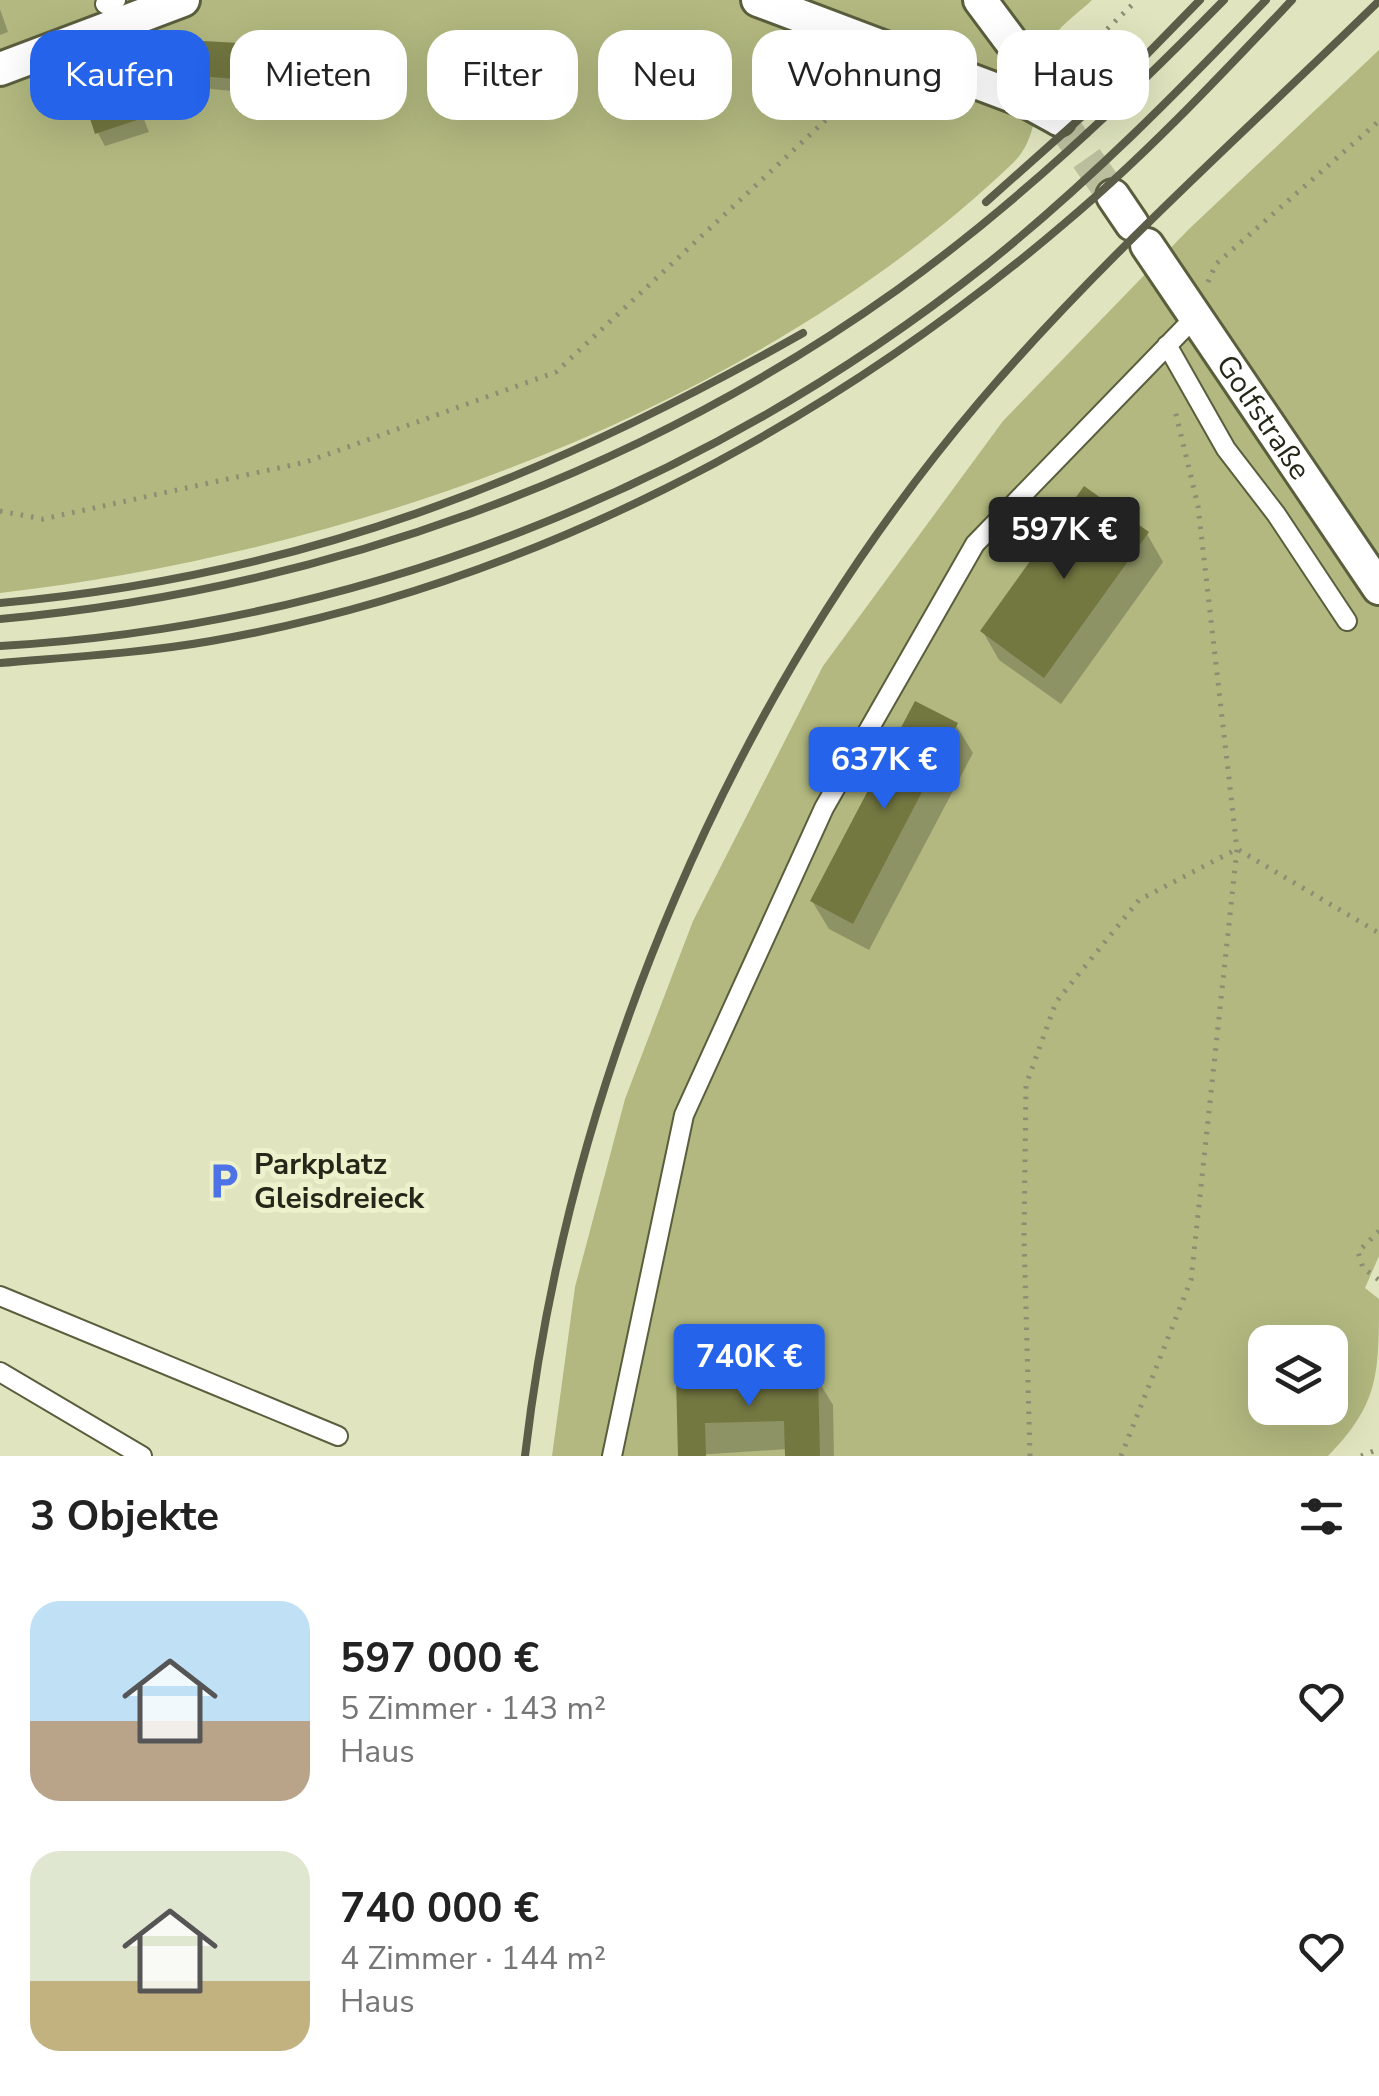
<!DOCTYPE html>
<html lang="de">
<meta charset="utf-8">
<style>
body{margin:0;font-family:"Nunito Sans",sans-serif;background:#f2f2f2;color:#222;height:100vh;display:flex;flex-direction:column;font-size:38px;white-space:nowrap}
*{box-sizing:border-box;margin:0}
p{font-size:32px;color:#767676}
.icon{flex:none;width:55px;height:55px;fill:none;stroke:currentColor;stroke-width:2;stroke-linecap:round;stroke-linejoin:round}
.map{position:relative;height:1456px;overflow:hidden}
.side{display:flex;flex-direction:column;background:#fff;flex:1}
.side>*{flex:none}
.top-card{position:absolute;left:30px;top:30px;width:1320px;height:90px;display:flex;gap:20px}
.tools{position:absolute;left:1248px;top:1325px;display:grid;gap:20px}
.tools a{display:grid;place-items:center;width:100px;height:100px;border-radius:20px;background:#fff;box-shadow:0 10px 40px #0002;font-size:50px}
.price{position:absolute;translate:-50% -85px;padding:0 22px;border-radius:10px;background:#2563eb;color:#fff;font-size:32px;line-height:65px;filter:drop-shadow(0 2px 5px #0008)}
.price::after{content:'';position:absolute;left:50%;top:60px;width:30px;height:22px;margin-left:-15px;background:inherit;clip-path:polygon(0 0,100% 0,50% 100%)}
.price.current{background:#222;color:#fff}
ul{padding:0;list-style:none}
li{display:flex;align-items:center;gap:30px;height:250px;padding:0 30px}
li span{display:grid;place-items:center;flex:none;width:280px;height:200px;border-radius:30px;color:#555}
li>.icon{margin-inline-start:auto}
span .icon{width:120px;height:120px;fill:#fffc;stroke-width:1}
li b{font-size:42px}
h2{display:flex;justify-content:space-between;align-items:center;height:120px;padding:0 30px;font-size:42px}
.pill{padding:0 35px;border-radius:30px;background:#fff;box-shadow:0 10px 40px #0002;font-size:35px;line-height:90px}
.pill.current{background:#2563eb;color:#fff}
.map>svg:first-child{display:block}
.forest{fill:#b2b87f;fill-rule:evenodd}
.shadow{fill:#0003}
.building{fill:#737740}
.lines{fill:none;stroke-linecap:round;stroke-linejoin:round}
.street-tunnel{stroke:#bbbf9e;stroke-width:32;stroke-dasharray:32 16;stroke-linecap:butt}
.lane-casing{stroke:#5b5e3d;stroke-width:22}
.street-casing{stroke:#5b5e3d;stroke-width:38}
.path{stroke:#8a8e73;stroke-width:5;stroke-dasharray:2.5 8;stroke-linecap:butt}
.lane{stroke:#fff;stroke-width:18}
.street{stroke:#fff;stroke-width:32}
.rail{stroke:#5b5d48;stroke-width:8}
.labels{text-anchor:middle;dominant-baseline:central;stroke-width:10;stroke-linejoin:round;paint-order:stroke}
.street-label{font-size:30px;fill:#262719;stroke:#edf2cc}
.poi-label{font-size:30px;font-weight:bold;fill:#262719;stroke:#edf2cc;text-anchor:start}
</style>
<div class="map">
<svg width="1379" height="1456" viewBox="0 0 1379 1456">
<rect width="100%" height="100%" fill="#e0e5bf"/>
<path class="forest" d="M 0,0 L 1092,0 C 1080,12 1057,27 1050,43 C 1031,81 1046,131 1013,163 C 752,412 352,552 0,593 Z
M 1379,50 L 1379,1256 L 1365,1288 L 1379,1299 C 1379,1374 1379,1404 1328,1456 L 552,1456 L 575,1287 L 625,1099 L 693,921 L 823,666 L 1003,421 L 1189,229 ZM 1265,1342 L 1330,1342 L 1330,1408 L 1265,1408 Z"/>
<path class="shadow" d="M 0,9 L 8,32 L 0,35 Z
M 237,45 L 245,59 L 243,92 L 211,89 L 203,76 Z
M 129,81 L 149,132 L 105,146 L 98,133 Z
M 1147,534 L 1163,562 L 1061,704 L 999,660 L 983,632 Z
M 956,725 L 973,753 L 869,950 L 829,929 L 812,901 Z
M 816,1377 L 833,1405 L 834,1456 L 788,1456 L 788,1449 L 681,1456 L 679,1380 Z"/>
<path class="building" d="M 203,41 L 239,43 L 236,79 L 200,76 Z
M 130,78 L 143,118 L 95,134 L 82,94 Z
M 1084,486 L 1149,532 L 1044,678 L 980,631 Z
M 915,701 L 958,723 L 853,924 L 810,901 Z
M 818,1375 L 820,1456 L 785,1456 L 784,1421 L 705,1423 L 706,1456 L 678,1456 L 676,1378 Z"/>
<g class="lines">
<path class="street-tunnel" d="M 1059,119 L 1113,196"/>
<g class="lane-casing">
<path id="lane" d="M 105,4 L 116,0
M 1167,345 L 1226,449 L 1276,514 L 1347,621
M 0,1296 L 338,1436
M 0,1372 L 142,1456
M 612,1456 L 684,1115 L 824,808 L 975,544 L 1194,318"/>
</g>
<g class="street-casing">
<g id="street">
<path d="M 758,0 L 1026,101 L 1059,119"/>
<path d="M 980,0 L 1018,51 L 1059,119"/>
<path d="M 0,69 L 183,0"/>
<path d="M 1113,196 L 1132,224"/>
<path id="s1" d="M 1147,245 L 1379,588"/>
</g>
</g>
<path class="path" d="M 1062,73 L 1137,0
M 1208,282 L 1216,264 L 1379,121
M 0,511 L 43,519 L 306,462 L 556,372 L 875,74
M 1379,1231 L 1358,1252 L 1363,1268 L 1379,1280
M 1030,1456 L 1024,1237 L 1026,1085 L 1056,1002 L 1139,900 L 1237,849 L 1379,933
M 1121,1456 L 1191,1280 L 1237,849 L 1198,506 L 1174,406
M 1361,1456 L 1379,1449"/>
<use href="#lane" class="lane"/>
<use href="#street" class="street"/>
<path class="rail" d="M 986,202 L 1114,88 L 1200,0
M 0,603 C 299,577 544,480 803,333
M 0,619 C 319,590 635,477 897,290 C 1015,205 1122,104 1224,0
M 0,646 C 358,626 706,487 986,265 C 1087,184 1177,93 1266,0
M 0,663 C 70,657 142,653 211,641 C 525,586 824,429 1065,223 C 1146,155 1219,77 1292,0
M 525,1456 C 569,1077 732,693 980,401 C 1102,258 1245,132 1379,1"/>
</g>
<defs>
<g id="parking-bare" transform="scale(3)"><path d="M-3.5-5.5H1a3.5 3.5 0 0 1 0 7H-1V5.5H-3.5ZM-1-3.4V-.6H.8a1.4 1.4 0 0 0 0-2.8Z" fill="#4e73e7" stroke="#edf2cc" stroke-width="2.5" paint-order="stroke"/></g>
</defs>
<g fill-rule="evenodd">
<use href="#parking-bare" x="224" y="1181"/>
</g>
<g class="labels">
<g class="street-label">
<text stroke="none"><textPath href="#s1" startOffset="208">Golfstraße</textPath></text>
</g>
<g class="poi-label">
<text x="254" y="1164">Parkplatz<tspan x="254" dy="34">Gleisdreieck</tspan></text>
</g>
</g>
</svg>
<div class="tools">
<a><svg class="icon" aria-label="layers" viewBox="0 0 24 24"><path d="M12 4l9 5-9 5-9-5zM3 14l9 5 9-5"/></svg></a>
</div>
<b class="price current" style="left:1064px;top:582px">597K €</b>
<b class="price" style="left:884px;top:812px">637K €</b>
<b class="price" style="left:749px;top:1409px">740K €</b>
<div class="top-card">
<a class="pill current">Kaufen</a>
<a class="pill">Mieten</a>
<a class="pill">Filter</a>
<a class="pill">Neu</a>
<a class="pill">Wohnung</a>
<a class="pill">Haus</a>
</div>
</div>
<section class="side">
<h2>3 Objekte<svg class="icon" aria-label="filters" viewBox="0 0 24 24"><path d="M4 7h16M4 17h16"/><circle cx="9" cy="7" r="2"/><circle cx="15" cy="17" r="2"/></svg></h2>
<ul>
<li><span style="background:linear-gradient(#bfe0f5 60%,#b9a48a 0)"><svg class="icon" aria-label="home" viewBox="0 0 24 24"><path d="M3 11l9-7 9 7M6 9v11h12V9"/></svg></span><div><b>597 000 €</b><p>5 Zimmer · 143 m²</p><p>Haus</p></div><svg class="icon" aria-label="heart" viewBox="0 0 24 24"><path d="M12 20l-8-8c-3-5 5-10 8-4 3-6 11-1 8 4z"/></svg></li>
<li><span style="background:linear-gradient(#dfe7d0 65%,#c2b280 0)"><svg class="icon" aria-label="home" viewBox="0 0 24 24"><path d="M3 11l9-7 9 7M6 9v11h12V9"/></svg></span><div><b>740 000 €</b><p>4 Zimmer · 144 m²</p><p>Haus</p></div><svg class="icon" aria-label="heart" viewBox="0 0 24 24"><path d="M12 20l-8-8c-3-5 5-10 8-4 3-6 11-1 8 4z"/></svg></li>
</ul>
</section>
